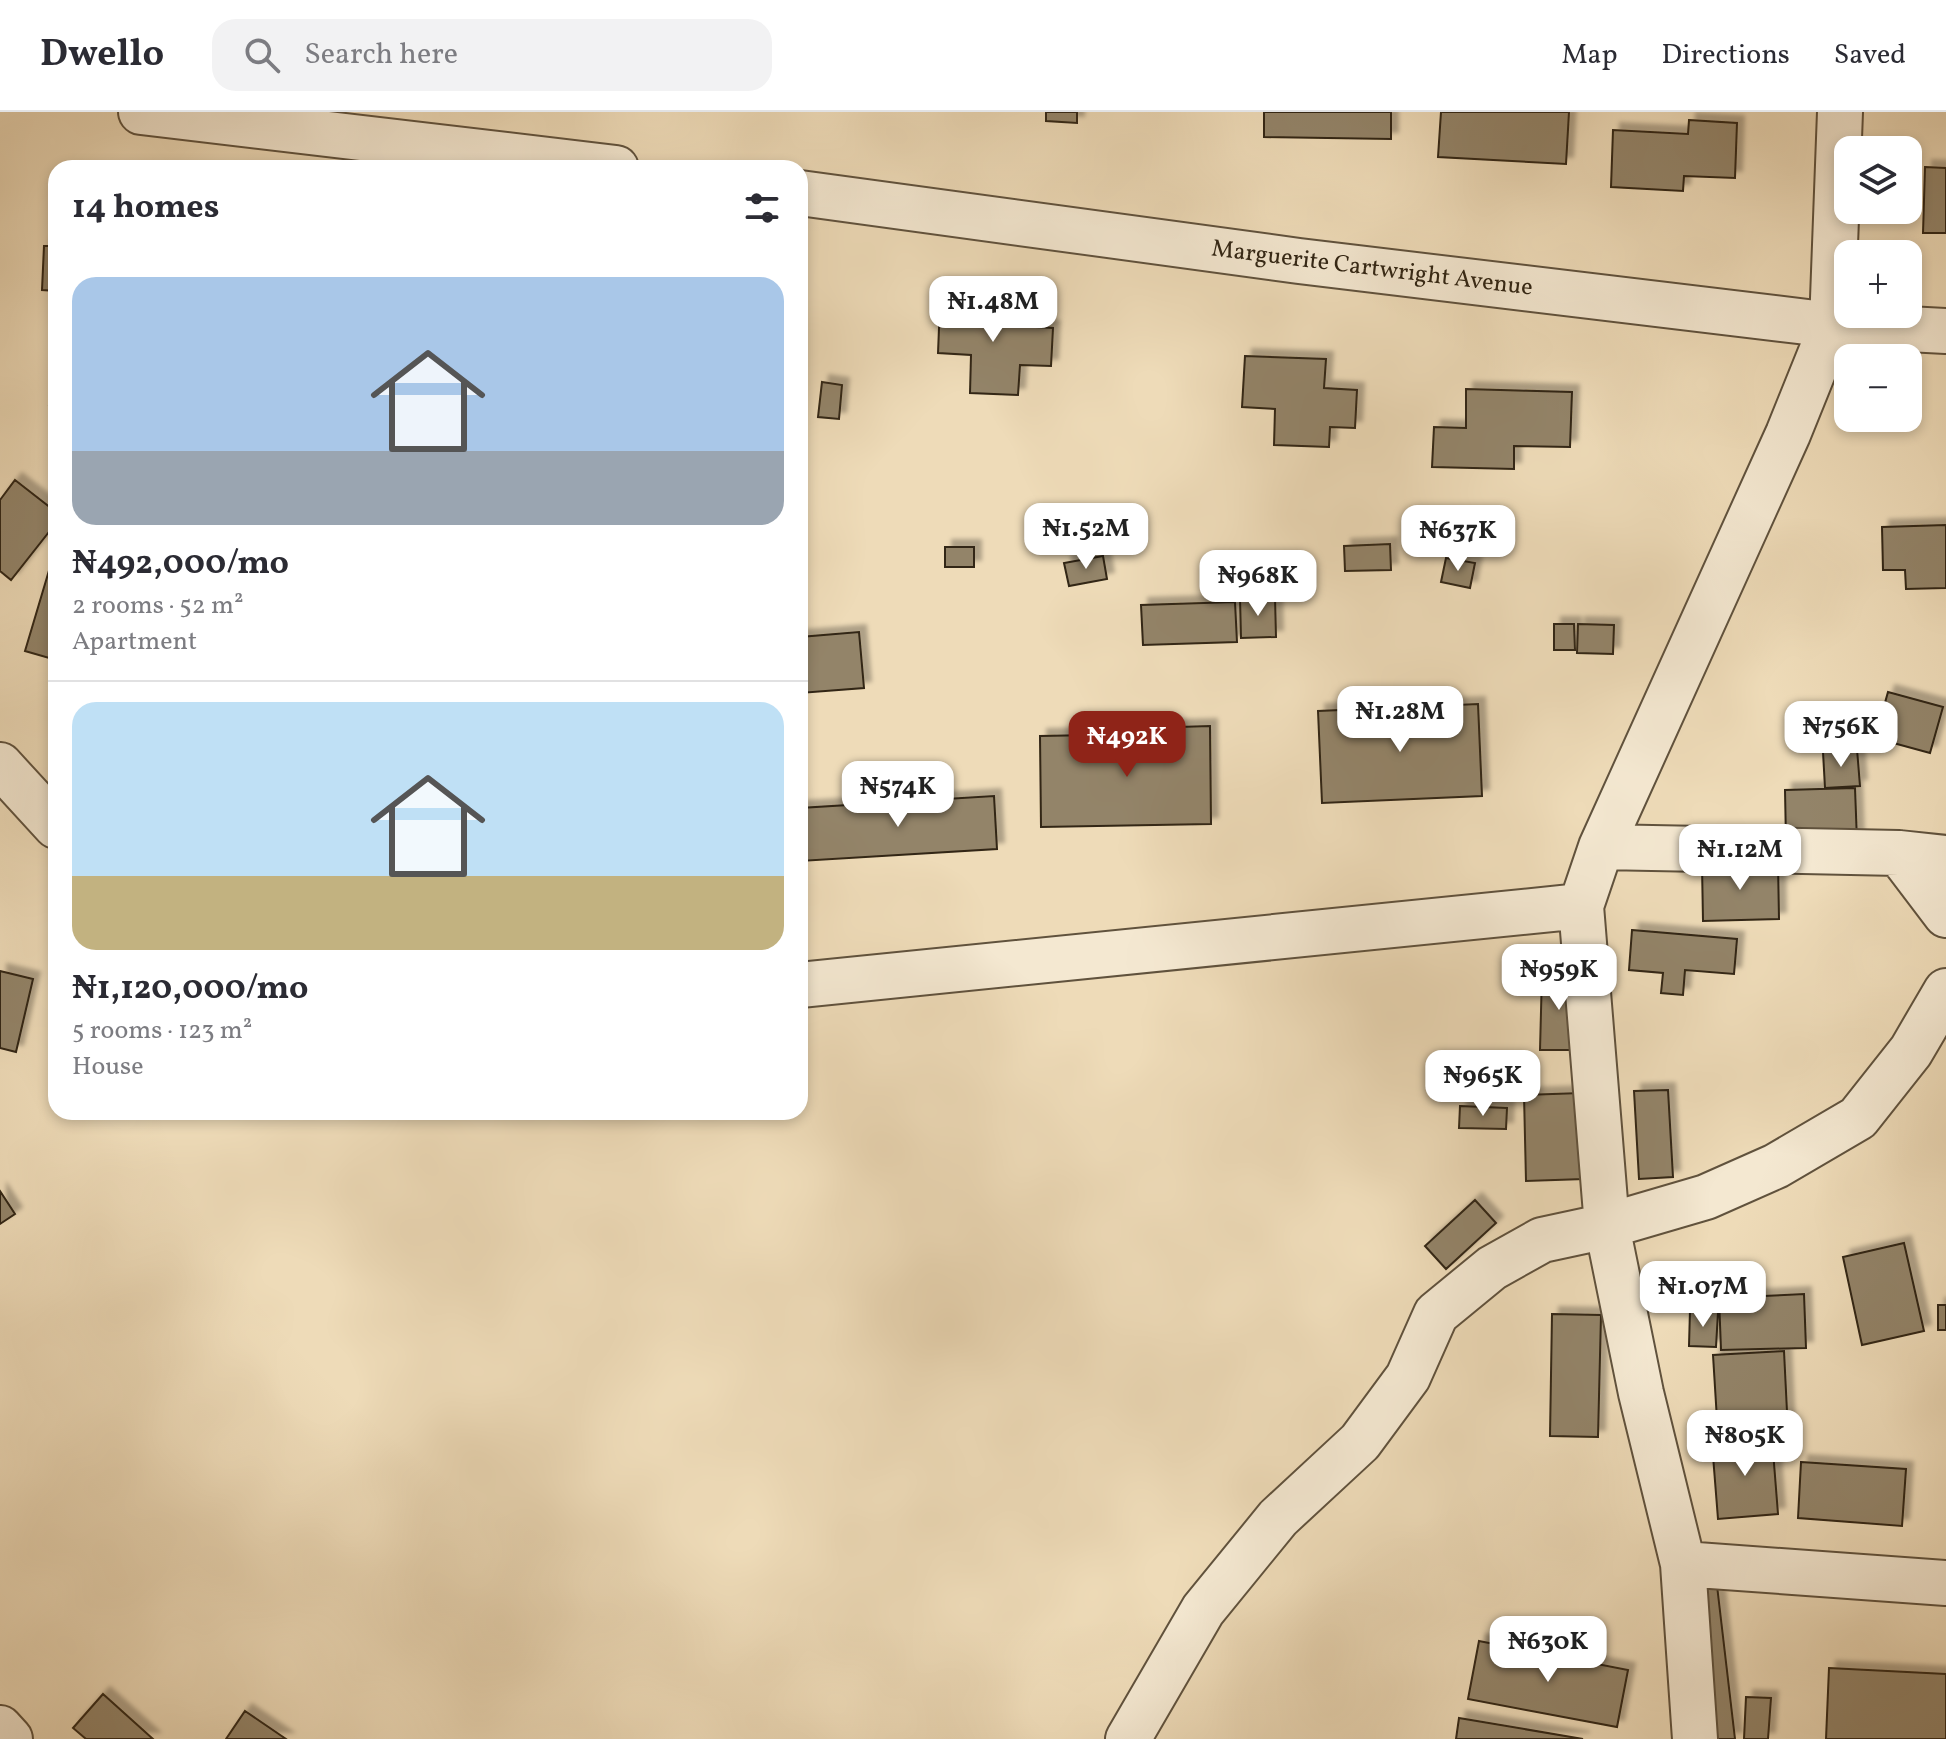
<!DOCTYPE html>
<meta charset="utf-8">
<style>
body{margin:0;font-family:Vollkorn,serif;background:#f2f2f3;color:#2b2b33;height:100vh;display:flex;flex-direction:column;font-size:30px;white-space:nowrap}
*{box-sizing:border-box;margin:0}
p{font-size:26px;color:#7c7c81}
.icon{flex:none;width:44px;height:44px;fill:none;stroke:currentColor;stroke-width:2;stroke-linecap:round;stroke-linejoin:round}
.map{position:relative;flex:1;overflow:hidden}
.drawer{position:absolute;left:48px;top:48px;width:760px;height:960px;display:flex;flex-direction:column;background:#fff;border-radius:24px;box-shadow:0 4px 12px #0003}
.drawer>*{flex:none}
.controls{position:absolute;left:1834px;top:24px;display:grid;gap:16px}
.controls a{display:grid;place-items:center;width:88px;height:88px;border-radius:16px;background:#fff;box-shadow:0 4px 12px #0003;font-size:40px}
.price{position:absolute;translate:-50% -68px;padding:0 18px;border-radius:16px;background:#fff;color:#222;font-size:26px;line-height:52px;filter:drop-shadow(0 2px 4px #0008)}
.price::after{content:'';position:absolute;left:50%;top:48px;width:24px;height:18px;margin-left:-12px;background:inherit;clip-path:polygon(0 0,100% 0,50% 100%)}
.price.selected{background:#8f2418;color:#fff}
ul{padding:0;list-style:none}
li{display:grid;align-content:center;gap:16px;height:424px;padding:0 24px}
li+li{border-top:2px solid #e1e1e2}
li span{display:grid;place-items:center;height:248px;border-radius:24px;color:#555}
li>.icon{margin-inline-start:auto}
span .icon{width:144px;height:144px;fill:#fffc;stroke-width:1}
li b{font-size:34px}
h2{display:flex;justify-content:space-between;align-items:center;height:96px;padding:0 24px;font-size:34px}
header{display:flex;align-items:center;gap:48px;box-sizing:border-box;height:112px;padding:0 40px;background:#fff;border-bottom:2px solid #e1e1e2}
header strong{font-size:38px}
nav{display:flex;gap:44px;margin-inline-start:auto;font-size:28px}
.search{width:560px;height:72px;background:#f2f2f3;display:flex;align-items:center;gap:20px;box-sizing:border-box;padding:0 28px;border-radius:24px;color:#7c7c81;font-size:30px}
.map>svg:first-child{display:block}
.building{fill:#938469;stroke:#312514;stroke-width:2;filter:url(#shadow)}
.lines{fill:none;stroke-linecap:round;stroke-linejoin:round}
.minor-casing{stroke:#60523d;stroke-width:48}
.minor{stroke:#f4e8d1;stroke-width:44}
.labels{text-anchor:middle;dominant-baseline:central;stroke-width:8;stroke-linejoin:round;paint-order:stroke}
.street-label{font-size:24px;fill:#312514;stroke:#f4e8d1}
</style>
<header>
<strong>Dwello</strong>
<div class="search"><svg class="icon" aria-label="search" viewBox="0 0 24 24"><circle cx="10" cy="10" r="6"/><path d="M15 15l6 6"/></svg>Search here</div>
<nav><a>Map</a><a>Directions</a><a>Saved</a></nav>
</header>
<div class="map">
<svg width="1946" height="1627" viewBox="0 0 1946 1627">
<defs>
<filter id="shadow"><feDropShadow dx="7" dy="-7" stdDeviation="2" flood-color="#0004"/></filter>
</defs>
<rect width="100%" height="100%" fill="#eedbb8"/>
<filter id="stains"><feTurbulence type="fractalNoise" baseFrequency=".0025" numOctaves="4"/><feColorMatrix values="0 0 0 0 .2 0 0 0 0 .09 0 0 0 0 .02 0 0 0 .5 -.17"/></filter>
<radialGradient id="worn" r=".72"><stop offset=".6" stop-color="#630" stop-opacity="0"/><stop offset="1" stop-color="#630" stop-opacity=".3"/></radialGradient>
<path class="building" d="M 1046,0 L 1077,0 L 1077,11 L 1046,9 Z
M 1264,0 L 1391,0 L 1391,27 L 1264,25 Z
M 1441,0 L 1569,0 L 1566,52 L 1438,45 Z
M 1689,8 L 1737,11 L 1735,66 L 1684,64 L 1683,79 L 1611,75 L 1613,18 L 1688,22 Z
M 1925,55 L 1946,56 L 1946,121 L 1923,121 Z
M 44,134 L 56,134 L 56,179 L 42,178 Z
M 940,191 L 1020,194 L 1019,214 L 1053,216 L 1051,254 L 1020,253 L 1018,283 L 970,281 L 971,243 L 938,241 Z
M 56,227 L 56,294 L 49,293 Z
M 1245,244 L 1326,247 L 1324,276 L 1357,278 L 1355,316 L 1330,315 L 1329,335 L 1274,333 L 1275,297 L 1242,295 Z
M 822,270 L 842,273 L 839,307 L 818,305 Z
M 1466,277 L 1572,280 L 1570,335 L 1514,334 L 1514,357 L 1432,355 L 1434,315 L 1466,316 Z
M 15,368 L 56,400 L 56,411 L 11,468 L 0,459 L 0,388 Z
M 1946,413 L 1946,476 L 1906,477 L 1905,458 L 1883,458 L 1882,415 Z
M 1390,432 L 1391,458 L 1345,459 L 1344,434 Z
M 56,435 L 56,548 L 25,539 Z
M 945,435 L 974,435 L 974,455 L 945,455 Z
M 1103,444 L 1107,467 L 1069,474 L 1064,451 Z
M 1446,446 L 1475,451 L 1470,476 L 1441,470 Z
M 1275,485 L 1276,525 L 1241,526 L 1240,486 Z
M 1235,490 L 1237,530 L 1143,533 L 1141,493 Z
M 1554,512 L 1574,512 L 1575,538 L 1554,538 Z
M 1578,512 L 1614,513 L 1613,542 L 1577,541 Z
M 859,520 L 864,576 L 800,581 L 800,525 Z
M 1888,580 L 1943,595 L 1930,641 L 1875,626 Z
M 1478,592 L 1482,684 L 1322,691 L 1318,599 Z
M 1210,614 L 1211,712 L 1041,715 L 1040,624 L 1145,622 L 1145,616 Z
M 1857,637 L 1860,674 L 1825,676 L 1823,640 Z
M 1855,676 L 1857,729 L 1786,730 L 1785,678 Z
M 994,684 L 997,737 L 800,749 L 800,696 Z
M 1778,751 L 1779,807 L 1703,809 L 1702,753 Z
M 1632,818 L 1737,827 L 1734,862 L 1685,858 L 1683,883 L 1661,881 L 1663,861 L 1629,858 Z
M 0,859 L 33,867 L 16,940 L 0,936 Z
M 1542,861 L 1577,862 L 1576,938 L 1540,938 Z
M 1668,978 L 1673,1065 L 1639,1067 L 1634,979 Z
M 1581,981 L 1584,1067 L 1526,1069 L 1524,983 Z
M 1460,994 L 1507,996 L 1506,1017 L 1459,1016 Z
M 0,1079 L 15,1102 L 0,1112 Z
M 1475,1088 L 1496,1111 L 1446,1157 L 1425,1134 Z
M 1904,1131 L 1924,1219 L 1862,1233 L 1843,1145 Z
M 1804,1182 L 1806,1236 L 1721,1238 L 1719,1186 Z
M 1938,1193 L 1946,1193 L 1946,1218 L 1938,1218 Z
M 1690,1198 L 1718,1200 L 1716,1235 L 1689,1234 Z
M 1552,1202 L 1601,1203 L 1598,1325 L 1550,1324 Z
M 1784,1239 L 1788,1320 L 1718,1324 L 1713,1243 Z
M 1772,1326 L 1778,1402 L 1718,1407 L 1712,1331 Z
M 1801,1350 L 1906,1357 L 1902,1414 L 1798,1406 Z
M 1716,1465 L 1735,1627 L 1705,1627 L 1687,1469 Z
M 1479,1529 L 1628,1558 L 1617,1615 L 1468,1587 Z
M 1829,1556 L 1946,1562 L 1946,1627 L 1826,1627 Z
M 103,1582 L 153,1627 L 86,1627 L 73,1616 Z
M 1746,1585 L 1771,1586 L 1768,1627 L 1744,1627 Z
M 245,1599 L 286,1627 L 226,1627 Z
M 1459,1606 L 1583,1627 L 1456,1627 Z"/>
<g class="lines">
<g class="minor-casing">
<path id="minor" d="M 141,0 L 616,56
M 800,81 L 1299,149 L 1832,213 L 1946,219
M 0,653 L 56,714
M 1601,735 L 1899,741 L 1946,746
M 1899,741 L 1946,803
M 800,873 L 1581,794
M 1683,1452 L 1946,1471
M 0,1616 L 10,1627
M 1128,1627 L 1203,1498 L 1278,1406 L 1360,1330 L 1408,1265 L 1436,1202 L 1492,1156 L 1542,1128 L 1607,1114 L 1706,1085 L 1776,1054 L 1858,1006 L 1911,939 L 1946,879
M 1695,1627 L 1683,1452 L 1641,1281 L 1607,1114 L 1581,794 L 1601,735 L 1788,322 L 1832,213 L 1840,0"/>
</g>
<use href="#minor" class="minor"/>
</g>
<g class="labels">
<g class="street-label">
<text transform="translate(1372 157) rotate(7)">Marguerite Cartwright Avenue</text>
</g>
</g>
<rect width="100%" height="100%" filter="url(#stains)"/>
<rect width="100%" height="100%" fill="url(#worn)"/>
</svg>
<div class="controls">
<a><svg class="icon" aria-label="layers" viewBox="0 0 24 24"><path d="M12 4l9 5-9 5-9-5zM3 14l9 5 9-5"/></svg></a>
<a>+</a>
<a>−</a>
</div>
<b class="price" style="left:993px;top:232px">₦1.48M</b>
<b class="price" style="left:1086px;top:459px">₦1.52M</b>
<b class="price" style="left:1458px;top:461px">₦637K</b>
<b class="price" style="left:1258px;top:506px">₦968K</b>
<b class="price" style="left:1400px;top:642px">₦1.28M</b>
<b class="price" style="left:1841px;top:657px">₦756K</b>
<b class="price selected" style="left:1127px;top:667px">₦492K</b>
<b class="price" style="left:898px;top:717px">₦574K</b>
<b class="price" style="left:1740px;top:780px">₦1.12M</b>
<b class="price" style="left:1559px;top:900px">₦959K</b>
<b class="price" style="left:1483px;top:1006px">₦965K</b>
<b class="price" style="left:1703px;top:1217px">₦1.07M</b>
<b class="price" style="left:1745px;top:1366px">₦805K</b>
<b class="price" style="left:1548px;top:1572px">₦630K</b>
<section class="drawer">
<h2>14 homes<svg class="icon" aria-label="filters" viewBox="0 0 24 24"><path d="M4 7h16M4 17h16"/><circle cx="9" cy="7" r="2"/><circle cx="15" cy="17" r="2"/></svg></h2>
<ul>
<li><span style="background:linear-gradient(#a9c7e8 70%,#9aa5b1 0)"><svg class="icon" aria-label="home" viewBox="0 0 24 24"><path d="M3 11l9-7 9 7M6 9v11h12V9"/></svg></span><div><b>₦492,000/mo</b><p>2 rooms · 52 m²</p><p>Apartment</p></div></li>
<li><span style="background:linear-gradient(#bfe0f5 70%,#c2b280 0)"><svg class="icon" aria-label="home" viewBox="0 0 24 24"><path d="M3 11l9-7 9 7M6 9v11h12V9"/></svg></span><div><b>₦1,120,000/mo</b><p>5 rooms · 123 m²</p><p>House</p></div></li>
</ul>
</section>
</div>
